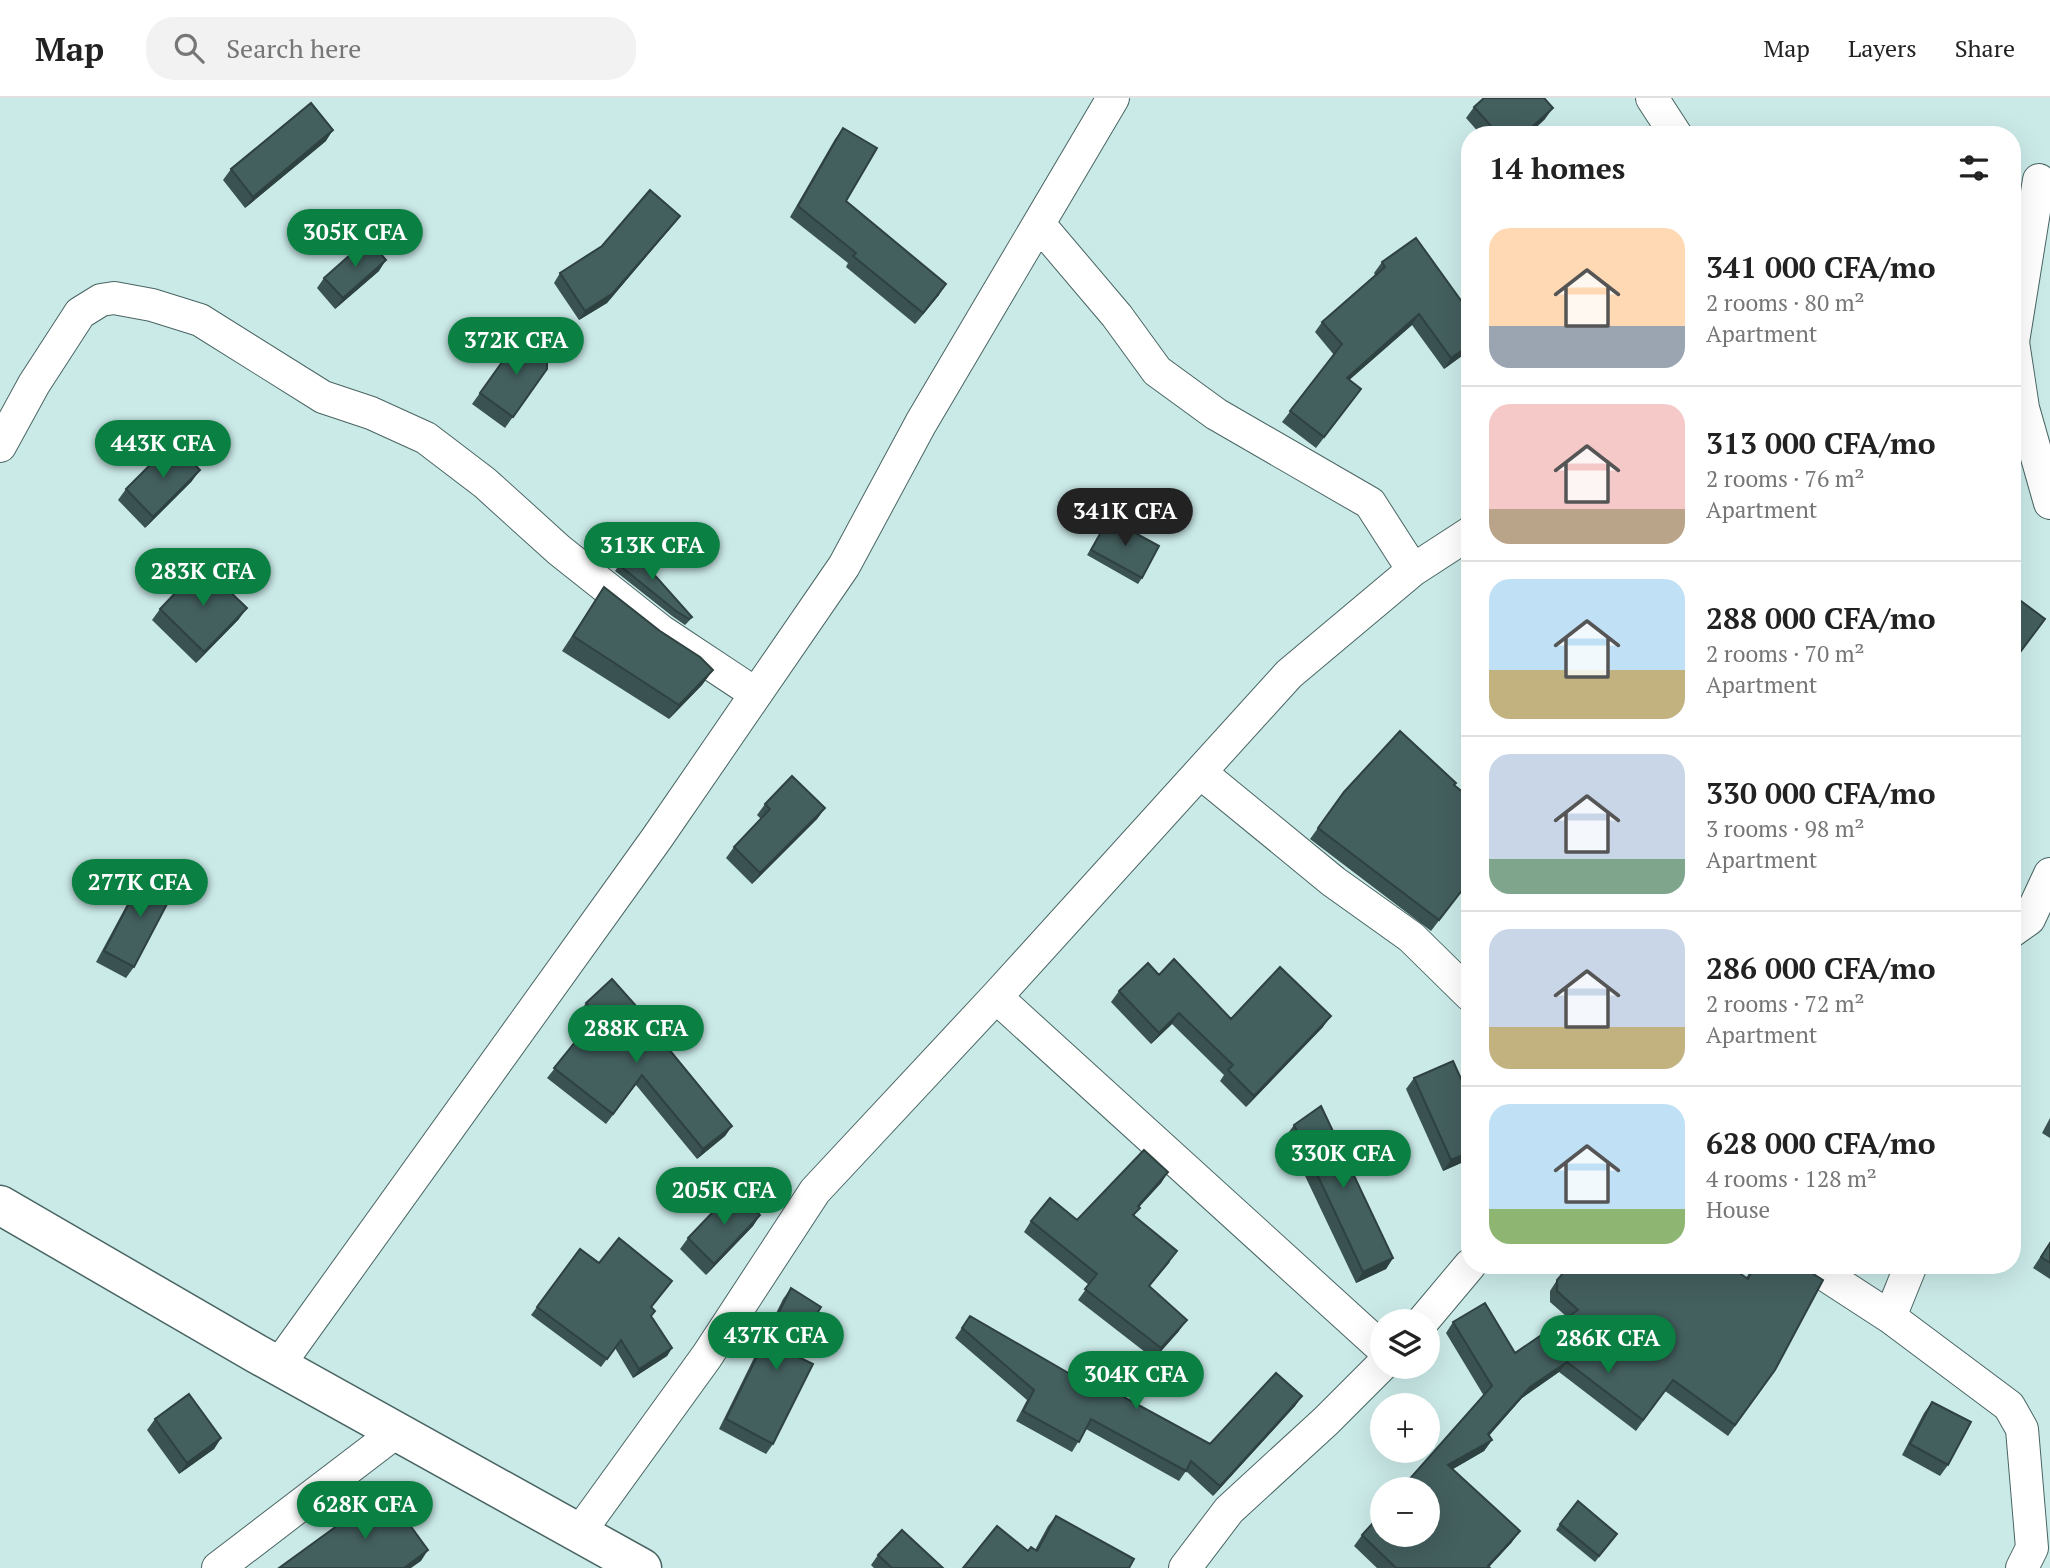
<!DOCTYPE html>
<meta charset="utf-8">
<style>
body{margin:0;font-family:"PT Serif",serif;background:#f2f2f2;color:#222;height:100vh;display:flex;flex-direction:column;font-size:26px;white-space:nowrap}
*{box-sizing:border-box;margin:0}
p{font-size:23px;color:#767676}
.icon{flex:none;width:38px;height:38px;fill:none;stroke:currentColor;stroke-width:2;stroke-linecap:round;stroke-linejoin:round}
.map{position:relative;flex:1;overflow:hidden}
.details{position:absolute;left:1461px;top:28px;width:560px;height:1148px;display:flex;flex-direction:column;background:#fff;border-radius:28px;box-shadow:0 7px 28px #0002}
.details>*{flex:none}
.controls{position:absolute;left:1370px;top:1211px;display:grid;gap:14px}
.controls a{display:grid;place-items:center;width:70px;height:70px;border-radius:50%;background:#fff;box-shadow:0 7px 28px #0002;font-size:35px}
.price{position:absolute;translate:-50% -60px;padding:0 16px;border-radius:24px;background:#0b8043;color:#fff;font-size:23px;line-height:46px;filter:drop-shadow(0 2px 4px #0008)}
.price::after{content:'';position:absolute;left:50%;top:42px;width:21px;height:16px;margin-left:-10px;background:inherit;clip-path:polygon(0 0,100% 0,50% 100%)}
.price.active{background:#222;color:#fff}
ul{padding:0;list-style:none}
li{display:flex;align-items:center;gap:21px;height:175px;padding:0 28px}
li+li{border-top:2px solid #e0e0e0}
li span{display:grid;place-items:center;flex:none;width:196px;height:140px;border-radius:21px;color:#555}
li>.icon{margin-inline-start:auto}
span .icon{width:84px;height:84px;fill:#fffc;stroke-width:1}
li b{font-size:30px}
h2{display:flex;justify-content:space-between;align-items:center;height:84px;padding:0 28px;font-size:30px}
header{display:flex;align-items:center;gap:42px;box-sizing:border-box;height:98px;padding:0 35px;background:#fff;border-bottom:2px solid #e0e0e0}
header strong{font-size:33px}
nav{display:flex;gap:38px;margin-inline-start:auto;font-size:24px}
.search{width:490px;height:63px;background:#f2f2f2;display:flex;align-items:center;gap:18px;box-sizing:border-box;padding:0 24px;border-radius:28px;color:#767676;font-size:26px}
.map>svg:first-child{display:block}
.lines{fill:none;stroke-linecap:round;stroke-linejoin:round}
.minor-casing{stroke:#496563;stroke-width:34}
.tertiary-casing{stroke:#496563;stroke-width:41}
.minor{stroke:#fff;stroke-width:32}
.tertiary{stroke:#fff;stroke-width:38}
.wall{fill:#3a5251}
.shaded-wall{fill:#2f4242}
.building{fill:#435f5e;stroke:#2f4242;stroke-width:2}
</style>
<header>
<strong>Map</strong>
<div class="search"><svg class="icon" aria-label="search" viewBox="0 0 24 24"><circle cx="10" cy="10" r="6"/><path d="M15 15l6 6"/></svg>Search here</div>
<nav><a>Map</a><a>Layers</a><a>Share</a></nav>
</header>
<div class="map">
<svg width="2050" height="1470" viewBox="0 0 2050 1470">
<rect width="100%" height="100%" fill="#caeae8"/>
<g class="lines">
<g class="minor-casing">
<path id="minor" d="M 1652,0 L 1676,37
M 2039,82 L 2013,244 L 2023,310 L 2050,405
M 1039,126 L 1117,218 L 1157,273 L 1216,316 L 1370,405 L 1413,472
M 0,348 L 34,286 L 80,215 L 101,202 L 114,200 L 152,207 L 200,222 L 323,299 L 371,315 L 426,340 L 485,385 L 559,452 L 661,533 L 756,596
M 1201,675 L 1334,784 L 1411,839 L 1470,897
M 2012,833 L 2029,821 L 2050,776
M 996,899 L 1382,1250
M 1810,1167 L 1890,1219 L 2009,1308 L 2022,1331 L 2032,1450 L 2022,1470
M 1890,1219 L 1911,1167
M 1423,1223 L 1470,1167
M 278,1268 L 657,740 L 844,468 L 921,325 L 1113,0
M 579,1435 L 707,1258 L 815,1093 L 996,899 L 1289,576 L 1413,472 L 1470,435
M 218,1470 L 396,1334
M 1185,1470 L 1229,1412 L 1326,1323 L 1382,1267"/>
</g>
<g class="tertiary-casing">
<path id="tertiary" d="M 0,1107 L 257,1256 L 642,1470"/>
</g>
<use href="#minor" class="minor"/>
<use href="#tertiary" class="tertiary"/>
</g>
<path class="wall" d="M 1474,9 L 1545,21 L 1528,37 L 1481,37 L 1466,20 Z
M 843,30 L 846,103 L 939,197 L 915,226 L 846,169 L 848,165 L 790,119 L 835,41 Z
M 326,43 L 245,110 L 223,82 L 231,71 Z
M 680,118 L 673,127 L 607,205 L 579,222 L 554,185 L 560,175 Z
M 1382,164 L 1470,215 L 1470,252 L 1444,271 L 1412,227 L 1349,282 L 1353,302 L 1316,350 L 1282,324 L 1334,257 L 1315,234 L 1322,224 L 1375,177 L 1374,175 Z
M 379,173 L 335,211 L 317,190 L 324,180 Z
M 520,239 L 547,271 L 505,330 L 472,306 Z
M 192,383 L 145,430 L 118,402 L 126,391 Z
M 1106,425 L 1142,480 L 1138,486 L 1087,457 Z
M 619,467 L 692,519 L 688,524 L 685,527 L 672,518 L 615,473 Z
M 604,489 L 660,533 L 713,572 L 702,587 L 669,621 L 562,553 Z
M 160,511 L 239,521 L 196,565 L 152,522 Z
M 1344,694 L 1470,700 L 1470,782 L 1431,833 L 1310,741 Z
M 765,706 L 825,710 L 817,721 L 752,786 L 726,760 L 734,749 L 761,721 L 757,717 Z
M 146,773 L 134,869 L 126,880 L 96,864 L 139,784 Z
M 1159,877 L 1231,921 L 1323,929 L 1246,1009 L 1220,983 L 1224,977 L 1172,926 L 1151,946 L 1111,904 L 1119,893 Z
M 586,905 L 670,946 L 668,949 L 732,1028 L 725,1038 L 697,1061 L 636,987 L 606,1026 L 547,980 L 590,926 L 579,915 Z
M 1414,980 L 1470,1061 L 1443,1073 L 1406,991 Z
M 2050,1020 L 2050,1040 L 2042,1035 Z
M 1294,1027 L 1393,1160 L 1386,1171 L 1356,1185 L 1286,1038 Z
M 1168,1074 L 1161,1085 L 1139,1109 L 1134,1118 L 1170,1164 L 1149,1189 L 1179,1233 L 1154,1261 L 1078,1202 L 1089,1187 L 1024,1134 L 1031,1123 L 1077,1122 Z
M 760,1117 L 753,1128 L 706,1177 L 680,1151 L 688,1140 Z
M 2050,1144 L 2050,1181 L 2033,1170 Z
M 580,1151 L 599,1165 L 672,1183 L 651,1210 L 651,1218 L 672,1250 L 667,1258 L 633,1280 L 615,1250 L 601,1269 L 531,1217 Z
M 1754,1167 L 1799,1167 L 1775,1272 L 1728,1338 L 1665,1293 L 1636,1333 L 1559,1274 L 1522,1300 L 1489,1337 L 1492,1342 L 1484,1353 L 1453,1371 L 1512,1444 L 1489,1469 L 1490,1470 L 1377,1470 L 1354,1448 L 1362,1437 L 1428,1391 L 1401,1391 L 1484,1298 L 1446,1235 L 1453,1224 L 1515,1255 L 1567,1219 L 1550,1204 L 1550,1193 L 1557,1182 L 1582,1174 L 1746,1180 Z
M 791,1190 L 773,1346 L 766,1356 L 719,1331 L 783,1201 Z
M 970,1218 L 1096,1291 L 1210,1346 L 1302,1298 L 1295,1308 L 1213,1398 L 1186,1373 L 1179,1383 L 1086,1331 L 1072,1354 L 1016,1323 L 1027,1302 L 955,1240 Z
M 1932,1304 L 1948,1367 L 1940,1378 L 1902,1357 L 1924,1315 Z
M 155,1321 L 221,1340 L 214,1351 L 179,1376 L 147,1332 Z
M 1056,1418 L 1129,1470 L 1028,1453 L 1035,1452 L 1048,1428 Z
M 1560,1426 L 1617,1436 L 1595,1464 L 1556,1432 Z
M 878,1457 L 943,1470 L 874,1470 L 871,1467 Z"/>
<path class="shaded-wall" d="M 1553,10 L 1545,21 L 1528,37 L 1523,37 Z
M 333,32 L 326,43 L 245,110 L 253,99 Z
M 680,118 L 673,127 L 607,205 L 579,222 L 585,213 Z
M 386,162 L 379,173 L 335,211 L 343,200 Z
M 946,186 L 939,197 L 915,226 L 923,215 Z
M 1419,216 L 1412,227 L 1339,291 L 1347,280 Z
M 1470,247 L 1470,252 L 1444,271 L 1451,260 Z
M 200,372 L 192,383 L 145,430 L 153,419 Z
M 247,510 L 239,521 L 196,565 L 204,554 Z
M 713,572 L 702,587 L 669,621 L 679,607 Z
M 825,710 L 817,721 L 752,786 L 760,775 Z
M 1179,915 L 1172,926 L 1151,946 L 1159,935 Z
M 1331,918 L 1323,929 L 1246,1009 L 1254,998 Z
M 732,1028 L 725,1038 L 697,1061 L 703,1051 Z
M 1470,1054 L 1470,1061 L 1443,1073 L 1451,1062 Z
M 1168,1074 L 1161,1085 L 1130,1119 L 1138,1108 Z
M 760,1117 L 753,1128 L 706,1177 L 714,1166 Z
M 1393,1160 L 1386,1171 L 1356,1185 L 1363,1174 Z
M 1187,1222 L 1179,1233 L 1154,1261 L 1161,1250 Z
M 672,1250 L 667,1258 L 633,1280 L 639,1271 Z
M 1567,1264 L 1559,1274 L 1522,1300 L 1481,1347 L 1488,1336 L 1530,1289 Z
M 1302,1298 L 1295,1308 L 1213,1398 L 1220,1388 Z
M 221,1340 L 214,1351 L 179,1376 L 187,1365 Z
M 1492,1342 L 1484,1353 L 1441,1378 L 1448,1367 Z
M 1520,1433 L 1512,1444 L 1488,1470 L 1486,1470 Z
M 428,1452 L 421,1463 L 411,1470 L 404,1470 Z"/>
<path class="building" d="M 1484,0 L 1544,0 L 1553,10 L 1523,37 L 1499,37 L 1474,9 Z
M 311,5 L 333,32 L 253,99 L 231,71 Z
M 843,30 L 877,50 L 846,103 L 946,186 L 923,215 L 853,158 L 856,155 L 798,108 Z
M 650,92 L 680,118 L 613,195 L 585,213 L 560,175 L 602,148 Z
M 1416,140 L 1470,215 L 1470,247 L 1451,260 L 1419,216 L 1347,280 L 1361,291 L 1324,339 L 1290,313 L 1342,246 L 1322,224 L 1385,169 L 1382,164 Z
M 368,141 L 386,162 L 343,200 L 324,180 Z
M 520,239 L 547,259 L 547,271 L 513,319 L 480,295 Z
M 173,344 L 200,372 L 153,419 L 126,391 Z
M 1106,425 L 1117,425 L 1159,448 L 1142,480 L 1091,452 Z
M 634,454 L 692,519 L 689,521 L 676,513 L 619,467 Z
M 202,467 L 247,510 L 204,554 L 160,511 Z
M 604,489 L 660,533 L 700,559 L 713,572 L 679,607 L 573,538 Z
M 2017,500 L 2045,521 L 2012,565 L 2012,505 Z
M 1400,633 L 1456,685 L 1454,687 L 1470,700 L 1470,782 L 1439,822 L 1318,730 L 1344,694 Z
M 792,678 L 825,710 L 760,775 L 734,749 L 770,711 L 765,706 Z
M 146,773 L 176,789 L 134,869 L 104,853 Z
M 1174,861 L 1231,921 L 1280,869 L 1331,918 L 1254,998 L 1228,972 L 1233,967 L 1179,915 L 1159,935 L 1119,893 L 1148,865 L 1159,877 Z
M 612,881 L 670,946 L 667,949 L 732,1028 L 703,1051 L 642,977 L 613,1016 L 554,970 L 597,917 L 586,905 Z
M 1453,963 L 1470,1001 L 1470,1054 L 1451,1062 L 1414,980 Z
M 1321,1008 L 1393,1160 L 1363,1174 L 1294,1027 Z
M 1144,1052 L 1168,1074 L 1138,1108 L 1140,1110 L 1133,1117 L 1177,1153 L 1149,1188 L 1187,1222 L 1161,1250 L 1085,1191 L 1097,1176 L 1031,1123 L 1050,1100 L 1077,1122 Z
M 734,1092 L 760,1117 L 714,1166 L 688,1140 Z
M 619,1140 L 672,1183 L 651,1209 L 655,1213 L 651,1218 L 672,1250 L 639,1271 L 621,1242 L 607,1261 L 537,1209 L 580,1151 L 599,1165 Z
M 2050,1145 L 2050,1165 L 2041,1159 Z
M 1570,1167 L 1574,1167 L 1582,1174 L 1588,1167 L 1728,1167 L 1748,1181 L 1755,1167 L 1799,1167 L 1823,1182 L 1775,1272 L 1735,1327 L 1673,1282 L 1643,1322 L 1567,1264 L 1530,1289 L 1488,1336 L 1492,1342 L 1448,1367 L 1520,1433 L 1488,1468 L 1490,1470 L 1396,1470 L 1362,1437 L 1382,1415 L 1382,1437 L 1428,1437 L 1428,1391 L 1405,1391 L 1408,1388 L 1406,1385 L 1492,1288 L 1453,1224 L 1485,1205 L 1515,1255 L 1578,1212 L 1557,1193 L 1557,1182 Z
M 791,1190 L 821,1209 L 792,1256 L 813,1266 L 773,1346 L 726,1321 Z
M 970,1218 L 1096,1291 L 1100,1286 L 1210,1346 L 1276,1275 L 1302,1298 L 1220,1388 L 1191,1363 L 1186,1373 L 1091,1321 L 1079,1344 L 1023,1313 L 1034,1292 L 962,1230 Z
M 189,1296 L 221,1340 L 187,1365 L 155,1321 Z
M 1932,1304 L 1971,1324 L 1948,1367 L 1910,1346 Z
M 385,1393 L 428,1452 L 404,1470 L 279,1470 Z
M 1578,1403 L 1617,1436 L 1599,1458 L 1560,1426 Z
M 1056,1418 L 1134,1461 L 1129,1470 L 963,1470 L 997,1428 L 1028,1453 L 1031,1449 L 1037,1453 Z
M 902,1432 L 943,1470 L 892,1470 L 878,1457 Z"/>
</svg>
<div class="controls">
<a><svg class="icon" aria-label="layers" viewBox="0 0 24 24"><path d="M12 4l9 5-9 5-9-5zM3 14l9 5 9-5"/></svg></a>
<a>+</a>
<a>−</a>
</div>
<b class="price" style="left:355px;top:171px">305K CFA</b>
<b class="price" style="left:516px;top:279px">372K CFA</b>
<b class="price" style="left:163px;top:382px">443K CFA</b>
<b class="price active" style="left:1125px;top:450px">341K CFA</b>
<b class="price" style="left:652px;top:484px">313K CFA</b>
<b class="price" style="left:203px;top:510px">283K CFA</b>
<b class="price" style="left:140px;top:821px">277K CFA</b>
<b class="price" style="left:636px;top:967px">288K CFA</b>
<b class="price" style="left:1343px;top:1092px">330K CFA</b>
<b class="price" style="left:724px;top:1129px">205K CFA</b>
<b class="price" style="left:776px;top:1274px">437K CFA</b>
<b class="price" style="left:1608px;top:1277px">286K CFA</b>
<b class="price" style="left:1136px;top:1313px">304K CFA</b>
<b class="price" style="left:365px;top:1443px">628K CFA</b>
<section class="details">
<h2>14 homes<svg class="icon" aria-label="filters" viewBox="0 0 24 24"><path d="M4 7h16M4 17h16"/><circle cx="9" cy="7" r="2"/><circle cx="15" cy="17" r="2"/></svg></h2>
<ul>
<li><span style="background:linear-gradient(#ffd9b3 70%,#9aa5b1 0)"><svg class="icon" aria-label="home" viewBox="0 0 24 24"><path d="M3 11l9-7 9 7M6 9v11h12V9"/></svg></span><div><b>341 000 CFA/mo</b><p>2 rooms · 80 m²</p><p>Apartment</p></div></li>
<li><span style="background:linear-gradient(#f6c9c9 75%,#b9a48a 0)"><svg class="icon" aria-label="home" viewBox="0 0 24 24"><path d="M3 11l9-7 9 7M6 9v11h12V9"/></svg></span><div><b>313 000 CFA/mo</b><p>2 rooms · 76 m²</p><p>Apartment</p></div></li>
<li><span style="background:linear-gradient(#bfe0f5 65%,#c2b280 0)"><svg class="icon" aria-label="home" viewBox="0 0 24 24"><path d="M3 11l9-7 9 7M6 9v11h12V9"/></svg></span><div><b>288 000 CFA/mo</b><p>2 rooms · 70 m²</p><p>Apartment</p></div></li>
<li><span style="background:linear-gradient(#c9d6e8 75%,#7fa58c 0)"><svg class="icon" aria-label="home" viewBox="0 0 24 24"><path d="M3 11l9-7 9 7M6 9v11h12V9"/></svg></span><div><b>330 000 CFA/mo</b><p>3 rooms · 98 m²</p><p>Apartment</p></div></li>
<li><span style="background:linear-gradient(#c9d6e8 70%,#c2b280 0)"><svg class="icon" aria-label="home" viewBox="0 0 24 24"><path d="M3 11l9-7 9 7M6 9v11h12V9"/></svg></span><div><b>286 000 CFA/mo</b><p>2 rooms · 72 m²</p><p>Apartment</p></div></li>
<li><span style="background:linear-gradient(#bfe0f5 75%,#8fb573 0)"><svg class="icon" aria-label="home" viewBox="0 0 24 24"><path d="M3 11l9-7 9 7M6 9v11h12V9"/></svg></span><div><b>628 000 CFA/mo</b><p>4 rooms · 128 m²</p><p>House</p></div></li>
</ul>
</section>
</div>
